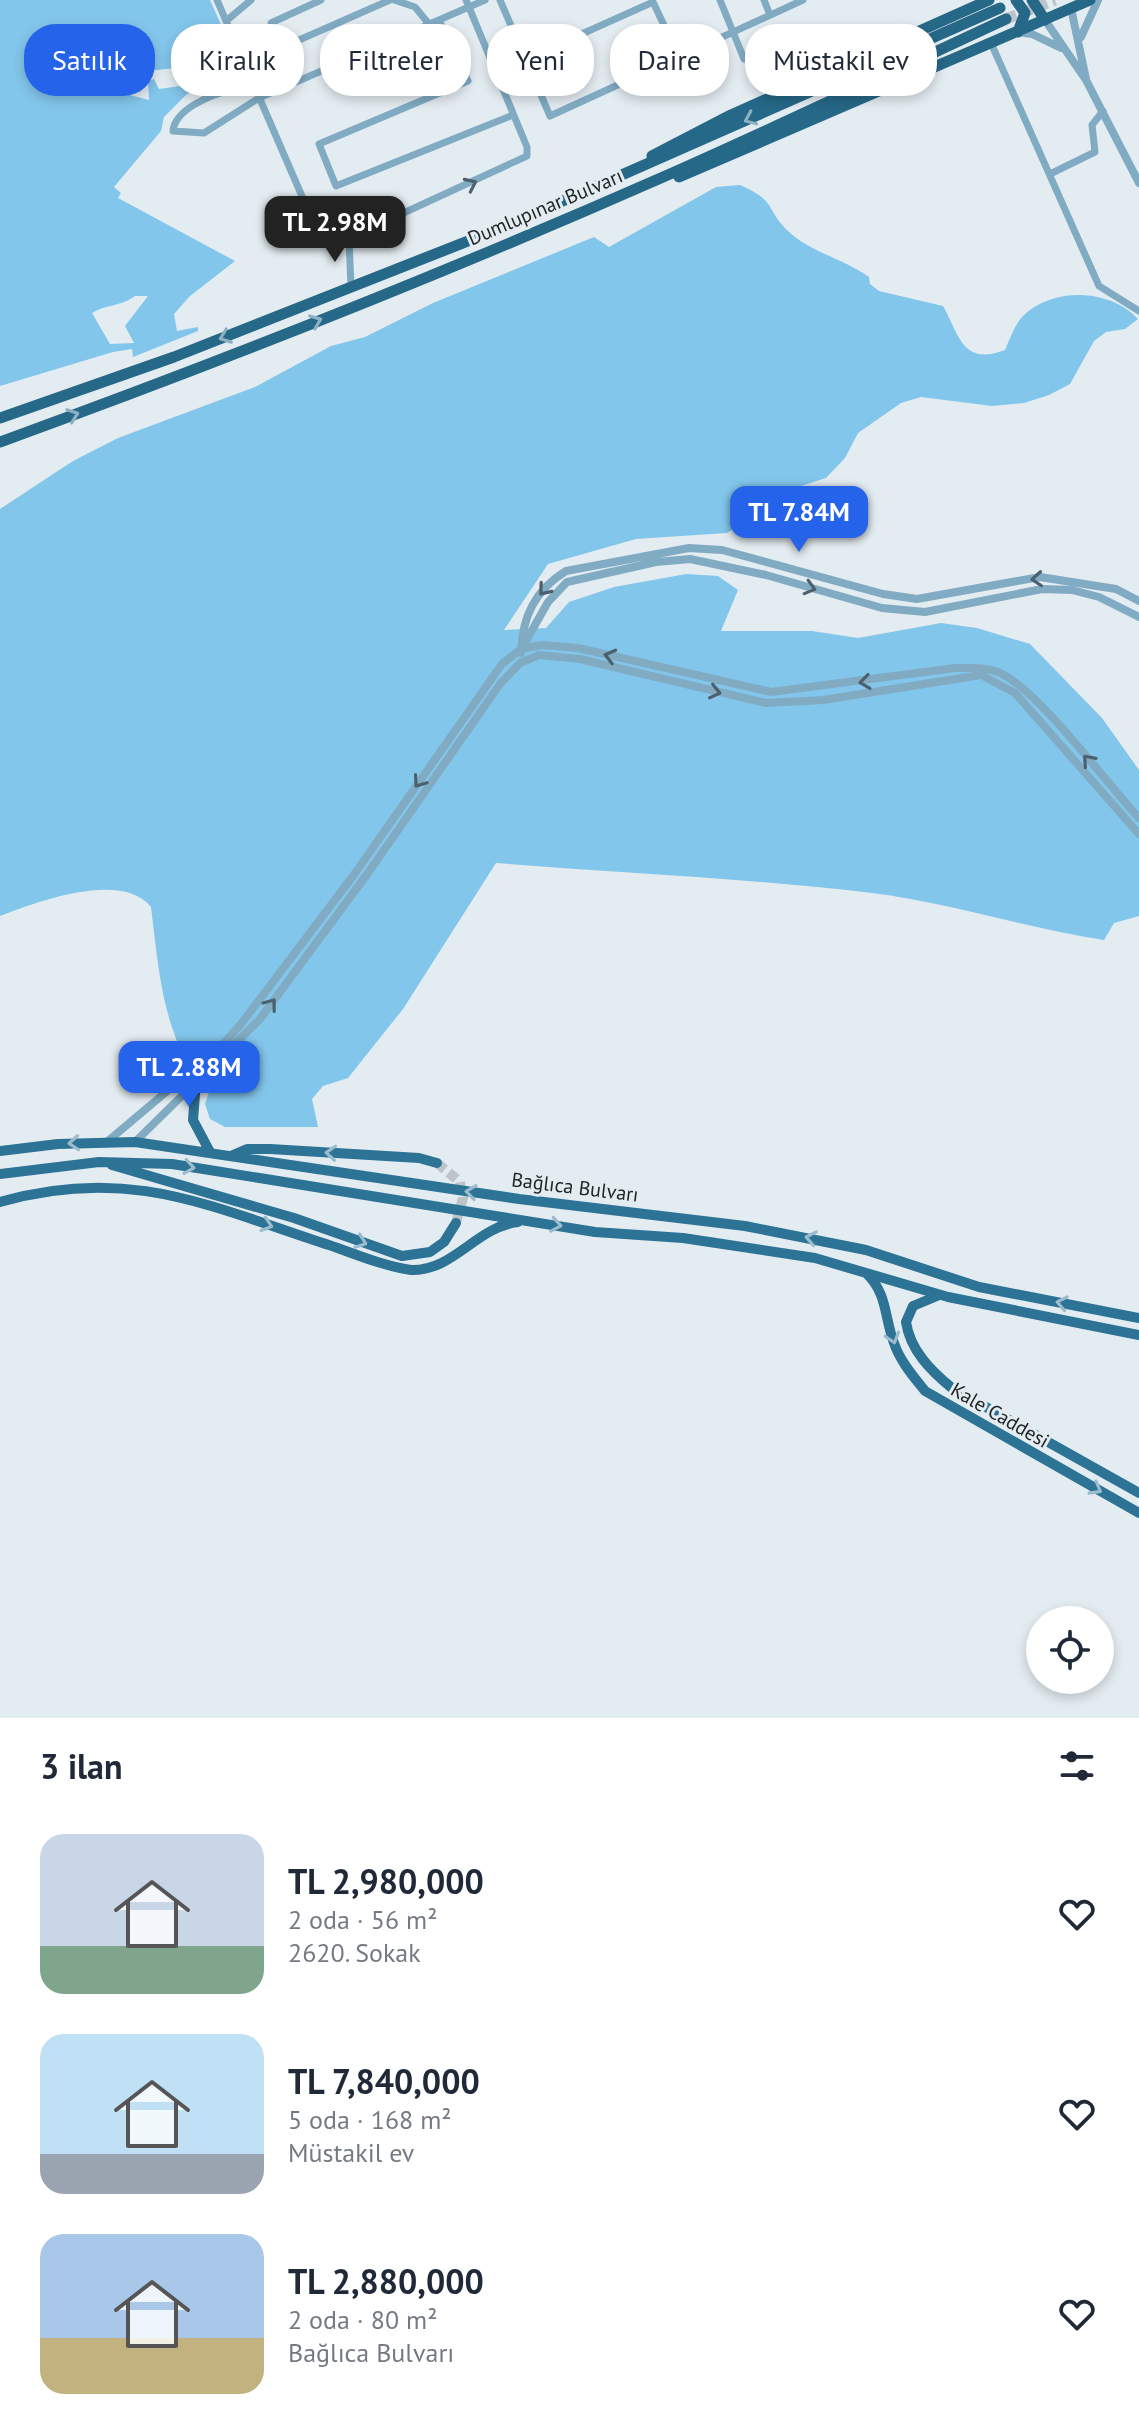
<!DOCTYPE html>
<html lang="tr">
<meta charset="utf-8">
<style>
body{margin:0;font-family:"PT Sans",sans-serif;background:#f2f2f3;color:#1f2937;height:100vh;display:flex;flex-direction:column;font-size:30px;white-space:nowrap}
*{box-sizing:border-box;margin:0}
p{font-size:26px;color:#747a83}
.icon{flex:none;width:44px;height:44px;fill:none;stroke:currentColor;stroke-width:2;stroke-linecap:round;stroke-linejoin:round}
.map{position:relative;height:1718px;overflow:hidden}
.details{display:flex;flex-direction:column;background:#fff;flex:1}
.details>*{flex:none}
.banner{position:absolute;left:24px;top:24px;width:1092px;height:72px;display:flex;gap:16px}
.tools{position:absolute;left:1026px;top:1606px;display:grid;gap:16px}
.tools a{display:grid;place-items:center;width:88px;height:88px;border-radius:50%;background:#fff;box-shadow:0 4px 12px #0003;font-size:40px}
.price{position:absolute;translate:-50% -68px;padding:0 18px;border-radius:16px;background:#2563eb;color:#fff;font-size:26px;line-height:52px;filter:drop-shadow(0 2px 4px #0008)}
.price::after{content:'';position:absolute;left:50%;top:48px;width:24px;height:18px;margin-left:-12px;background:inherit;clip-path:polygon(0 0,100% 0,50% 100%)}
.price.current{background:#222;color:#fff}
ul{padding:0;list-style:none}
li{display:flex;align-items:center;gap:24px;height:200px;padding:0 40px}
li span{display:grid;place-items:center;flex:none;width:224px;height:160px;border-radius:24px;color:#555}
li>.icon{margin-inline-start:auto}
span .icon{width:96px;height:96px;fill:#fffc;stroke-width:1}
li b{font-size:34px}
h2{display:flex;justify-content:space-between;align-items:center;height:96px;padding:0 40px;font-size:34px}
.chip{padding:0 28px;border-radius:32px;background:#fff;box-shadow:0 4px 12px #0003;font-size:28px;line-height:72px}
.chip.current{background:#2563eb;color:#fff}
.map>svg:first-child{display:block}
.green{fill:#83c6eb;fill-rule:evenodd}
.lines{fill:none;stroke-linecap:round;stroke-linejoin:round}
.primary-tunnel{stroke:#bcc4c9;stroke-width:10;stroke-dasharray:10 5;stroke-linecap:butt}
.trunk-tunnel{stroke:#bcc4c9;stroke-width:11;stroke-dasharray:11 5.5;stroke-linecap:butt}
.minor{stroke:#80abc3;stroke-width:7}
.tertiary{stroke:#80abc3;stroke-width:8}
.primary{stroke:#2c7395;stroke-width:10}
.trunk{stroke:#266888;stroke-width:11}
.oneway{stroke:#8eb1c2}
.oneway2{stroke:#4c616d}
.oneway3{stroke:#9abccc}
.labels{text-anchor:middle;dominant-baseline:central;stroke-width:6;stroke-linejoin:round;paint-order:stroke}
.street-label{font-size:20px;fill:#222527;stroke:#e3ecf1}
</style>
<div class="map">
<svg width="1139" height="1718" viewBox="0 0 1139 1718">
<rect width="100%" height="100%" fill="#e3ecf1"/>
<path class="green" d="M 0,0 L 210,0 L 239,65 L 230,71 L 232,79 L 208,82 L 186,95 L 164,117 L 161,131 L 114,187 L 121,193 L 118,198 L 235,261 L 190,296 L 174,314 L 177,331 L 198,327 L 198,331 L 133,357 L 132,349 L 113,352 L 0,386 ZM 143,63 L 156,70 L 178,68 L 187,75 L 180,86 L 159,89 L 154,79 L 148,81 L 149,100 L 111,90 L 110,76 L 117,70 ZM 135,296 L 148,296 L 125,326 L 134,343 L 110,344 L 92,313 C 107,304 120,307 135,296 Z
M 740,185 C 778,202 764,207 788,231 C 810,252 844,259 869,277 L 870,284 L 879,291 L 943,306 C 960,336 962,366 1005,350 C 1010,339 1015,324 1023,316 C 1053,286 1111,289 1138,319 L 1125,329 L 1106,332 L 1094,341 L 1070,384 L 1049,395 L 1024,403 L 992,406 L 921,397 L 901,403 L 858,433 L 845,458 L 826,478 L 801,486 L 727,533 L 636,539 L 548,564 L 504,630 L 546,628 L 569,602 L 614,587 L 686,574 L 718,576 L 738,590 L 721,631 L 812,631 L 858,638 L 941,623 L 977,628 L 1030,644 L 1102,718 L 1139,770 L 1139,916 L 1114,923 L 1104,940 C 1026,928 951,903 872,893 C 747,878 621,873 496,863 L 403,1009 L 348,1078 L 323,1086 L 312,1099 L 318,1127 L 225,1127 L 210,1119 L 205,1104 L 212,1083 L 207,1048 L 179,1046 C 160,1001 157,955 151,907 C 122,870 36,902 0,916 L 0,509 L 73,461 L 118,438 L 255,387 L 331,346 L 365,337 L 433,303 L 594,237 L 609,247 L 716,187 Z"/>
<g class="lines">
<path class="primary-tunnel" d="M 437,1163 L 460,1182 L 463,1198 L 456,1223"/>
<path class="trunk-tunnel" d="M 1006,19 L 1055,0"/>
<path class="minor" d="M 217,0 L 311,217 L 326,234 L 345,240 L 527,156 L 527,147 L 466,0
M 394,0 L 415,7 L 429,24
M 500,0 L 550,116 L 803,0
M 720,0 L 744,59
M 764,0 L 770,15
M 439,20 L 468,81 L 319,144 L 336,186 L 513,115
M 226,21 L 251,0
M 991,43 L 1099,286 L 1139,311
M 274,51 L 390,0
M 526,59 L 653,2 L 679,57
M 245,66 L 274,51 L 271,23 L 321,0
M 232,90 C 212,94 175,109 173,131 L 204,133 L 259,98 L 485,0
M 1050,174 L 1095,152 L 1092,125 L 1103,111
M 349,239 L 351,287"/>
<path class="tertiary" d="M 1071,8 L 1086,79
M 1045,20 L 1086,80 L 1139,183
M 1018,32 L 1032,34 L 1061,48
M 1081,37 L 1098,0
M 522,648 L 548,602 L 567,582 L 656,562 L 690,559 L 766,575 L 882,608 L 925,612 L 1042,589 L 1072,590 L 1099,597 L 1139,617
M 521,653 C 522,617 535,590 566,571 L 689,548 L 722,550 L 883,594 L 917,599 L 1040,577 L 1116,589 L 1139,601
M 108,1141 L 224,1043 L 241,1024 L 353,876 L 502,664 L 521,649 L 542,645 L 578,648 L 771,692 L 955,668 C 970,668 984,667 998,672 C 1037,688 1107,784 1139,818
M 135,1142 L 260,1019 L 368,873 L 500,684 L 520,663 L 539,655 L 580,659 L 766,703 L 823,700 L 981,675 L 1015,693 L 1139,834"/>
<path class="primary" d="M 196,1081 L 193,1120 L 210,1152
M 0,1151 L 58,1144 L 135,1142 L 519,1199 L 745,1226 L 866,1250 L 979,1287 L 1139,1318
M 233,1155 L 247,1149 L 270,1149 L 419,1158 L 437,1163
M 112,1165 L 294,1218 L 402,1256 L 430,1252 L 444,1242 L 456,1223
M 0,1174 L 99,1162 L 172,1164 L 595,1232 L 683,1238 L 815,1258 L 948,1297 L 1139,1335
M 0,1202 C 128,1165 209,1206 329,1245 C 355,1254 383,1266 411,1270 C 454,1271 476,1227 518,1222
M 866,1273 C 888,1294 884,1317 894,1343 C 900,1361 913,1376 925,1391 L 1139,1513
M 937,1296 L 913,1306 L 906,1322 C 910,1350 931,1371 952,1388 L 1139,1493"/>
<path class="trunk" d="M 1016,0 L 1025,13 L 1018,32
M 1032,0 L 1045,20
M 652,156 L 731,115 L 989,0
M 679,177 L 1090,0
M 0,418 L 174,357 L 506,226 L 1000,8
M 0,442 C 226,360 450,271 670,174 C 783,124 894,71 1006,19"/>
</g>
<defs><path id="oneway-chevron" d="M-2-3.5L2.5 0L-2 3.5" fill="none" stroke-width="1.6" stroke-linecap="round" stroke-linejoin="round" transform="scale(2)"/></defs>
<g class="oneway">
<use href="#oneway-chevron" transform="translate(750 119) rotate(156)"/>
<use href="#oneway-chevron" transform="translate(316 321) rotate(-22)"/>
<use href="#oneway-chevron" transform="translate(225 337) rotate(159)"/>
<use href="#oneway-chevron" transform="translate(73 415) rotate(-20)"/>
</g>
<g class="oneway2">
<use href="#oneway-chevron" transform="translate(471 184) rotate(-25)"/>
<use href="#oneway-chevron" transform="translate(1037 579) rotate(176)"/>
<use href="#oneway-chevron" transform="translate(810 588) rotate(16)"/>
<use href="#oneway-chevron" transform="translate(544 590) rotate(130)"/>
<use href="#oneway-chevron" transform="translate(610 656) rotate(-166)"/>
<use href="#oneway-chevron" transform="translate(865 682) rotate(172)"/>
<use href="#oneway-chevron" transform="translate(715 692) rotate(13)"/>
<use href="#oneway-chevron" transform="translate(1088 760) rotate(-131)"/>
<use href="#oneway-chevron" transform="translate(419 782) rotate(125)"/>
<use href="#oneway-chevron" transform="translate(271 1004) rotate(-53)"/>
</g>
<g class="oneway3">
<use href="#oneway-chevron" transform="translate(74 1143) rotate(176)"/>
<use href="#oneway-chevron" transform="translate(331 1153) rotate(-176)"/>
<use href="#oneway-chevron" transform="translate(189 1167) rotate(9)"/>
<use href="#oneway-chevron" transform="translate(471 1192) rotate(-172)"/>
<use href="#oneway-chevron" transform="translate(267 1225) rotate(18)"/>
<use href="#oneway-chevron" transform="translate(556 1225) rotate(10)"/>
<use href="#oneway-chevron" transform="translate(811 1238) rotate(-169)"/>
<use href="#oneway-chevron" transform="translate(361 1242) rotate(20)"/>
<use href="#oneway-chevron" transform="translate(1062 1303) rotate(-169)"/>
<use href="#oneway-chevron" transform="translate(893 1338) rotate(73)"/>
<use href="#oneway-chevron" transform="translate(1096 1489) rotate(29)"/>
</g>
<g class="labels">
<g class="street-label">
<text transform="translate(545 207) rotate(-23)">Dumlupınar Bulvarı</text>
<text transform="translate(575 1187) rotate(7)">Bağlıca Bulvarı</text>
<text transform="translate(1000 1415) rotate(30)">Kale Caddesi</text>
</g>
</g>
</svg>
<div class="tools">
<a><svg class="icon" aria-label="locate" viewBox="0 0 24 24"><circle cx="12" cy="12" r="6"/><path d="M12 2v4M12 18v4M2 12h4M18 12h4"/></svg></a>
</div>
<b class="price current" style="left:335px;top:264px">TL 2.98M</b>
<b class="price" style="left:799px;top:554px">TL 7.84M</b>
<b class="price" style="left:189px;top:1109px">TL 2.88M</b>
<div class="banner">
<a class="chip current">Satılık</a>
<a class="chip">Kiralık</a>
<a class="chip">Filtreler</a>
<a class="chip">Yeni</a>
<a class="chip">Daire</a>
<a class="chip">Müstakil ev</a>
</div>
</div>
<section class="details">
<h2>3 ilan<svg class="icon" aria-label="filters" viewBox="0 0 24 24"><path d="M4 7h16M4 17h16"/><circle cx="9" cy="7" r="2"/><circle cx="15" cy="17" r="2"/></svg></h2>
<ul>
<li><span style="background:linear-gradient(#c9d6e8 70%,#7fa58c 0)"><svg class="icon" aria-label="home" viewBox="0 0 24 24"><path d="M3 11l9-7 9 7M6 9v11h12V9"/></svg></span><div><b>TL 2,980,000</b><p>2 oda · 56 m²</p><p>2620. Sokak</p></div><svg class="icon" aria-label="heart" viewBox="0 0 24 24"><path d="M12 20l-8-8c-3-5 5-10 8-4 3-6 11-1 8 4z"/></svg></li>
<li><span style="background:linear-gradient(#bfe0f5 75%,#9aa5b1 0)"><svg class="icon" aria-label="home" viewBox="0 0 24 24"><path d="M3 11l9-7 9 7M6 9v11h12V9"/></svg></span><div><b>TL 7,840,000</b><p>5 oda · 168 m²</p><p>Müstakil ev</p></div><svg class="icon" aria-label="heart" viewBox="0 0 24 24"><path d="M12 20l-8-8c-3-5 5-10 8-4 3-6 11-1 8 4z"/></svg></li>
<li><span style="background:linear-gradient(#a9c7e8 65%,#c2b280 0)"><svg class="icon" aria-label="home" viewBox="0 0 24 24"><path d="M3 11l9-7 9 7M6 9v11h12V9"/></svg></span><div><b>TL 2,880,000</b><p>2 oda · 80 m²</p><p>Bağlıca Bulvarı</p></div><svg class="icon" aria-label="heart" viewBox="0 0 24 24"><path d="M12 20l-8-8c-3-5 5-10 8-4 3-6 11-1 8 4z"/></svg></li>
</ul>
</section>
